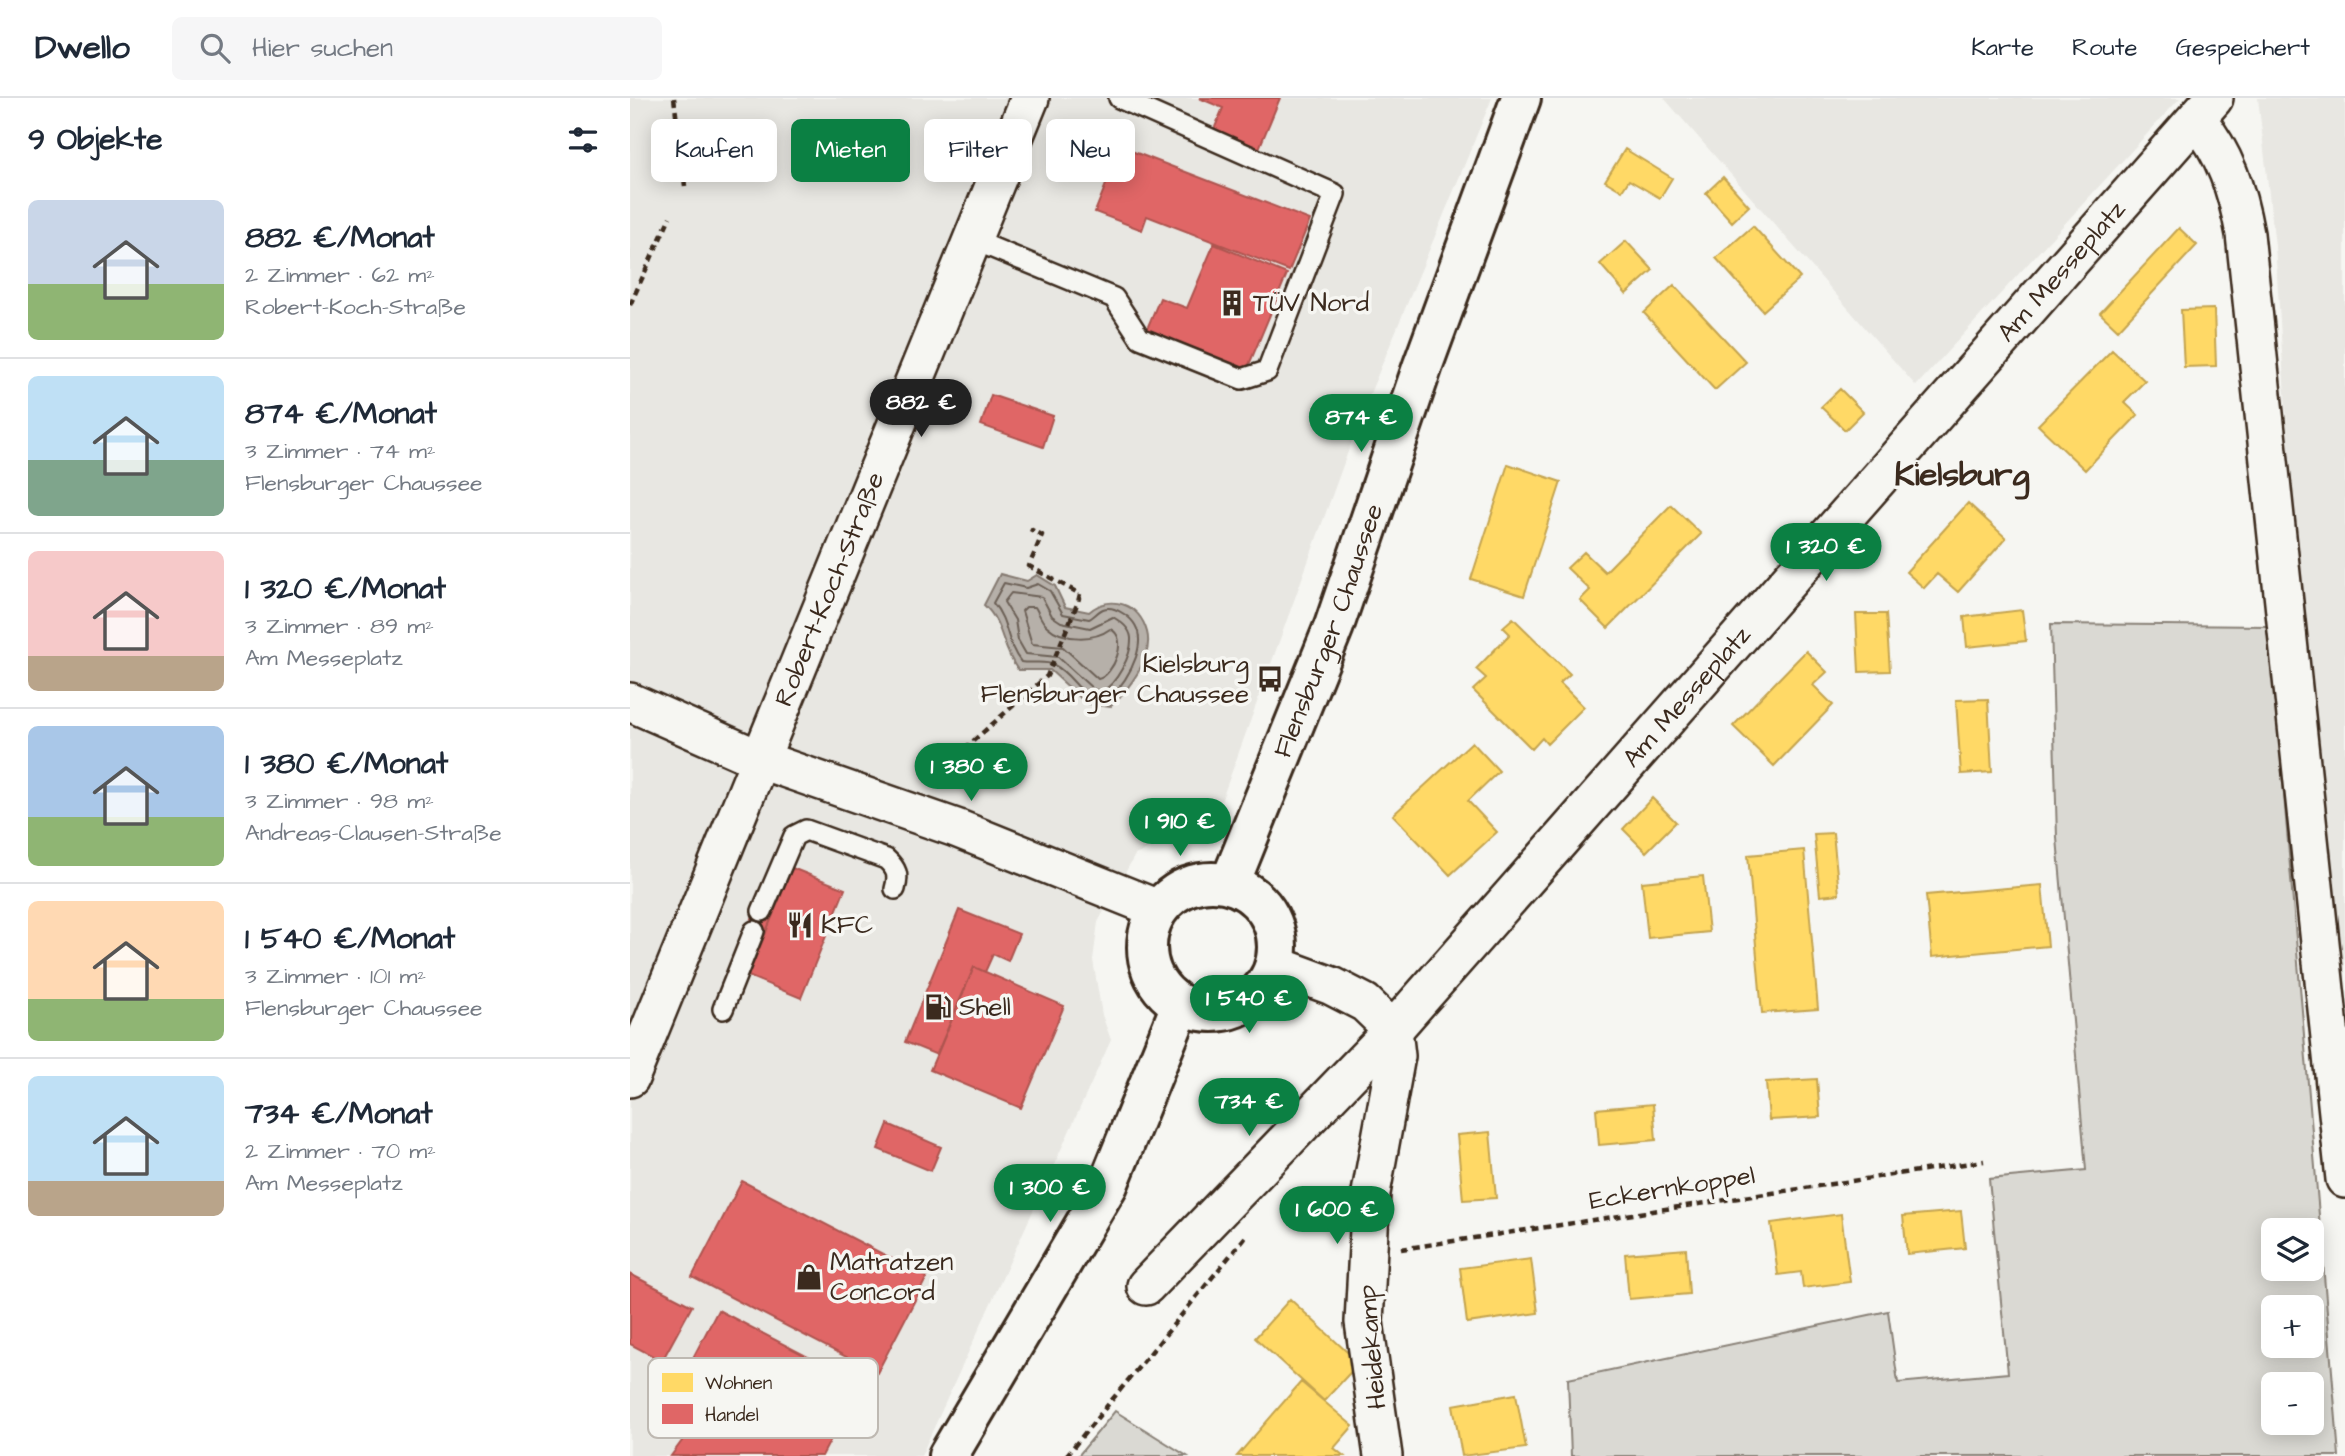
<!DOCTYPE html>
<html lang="de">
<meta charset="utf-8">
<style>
body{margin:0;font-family:"Architects Daughter",sans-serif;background:#f6f6f7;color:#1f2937;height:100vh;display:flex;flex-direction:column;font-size:26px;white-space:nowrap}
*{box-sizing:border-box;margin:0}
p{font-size:23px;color:#747a83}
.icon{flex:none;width:38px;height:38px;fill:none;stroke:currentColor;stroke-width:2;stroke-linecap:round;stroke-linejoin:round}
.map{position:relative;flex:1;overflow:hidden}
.details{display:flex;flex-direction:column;background:#fff;width:630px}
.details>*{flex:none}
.guide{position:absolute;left:21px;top:21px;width:665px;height:63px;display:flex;gap:14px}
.controls{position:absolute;left:1631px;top:1120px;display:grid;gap:14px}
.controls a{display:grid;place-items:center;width:63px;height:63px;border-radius:10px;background:#fff;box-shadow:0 4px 18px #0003;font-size:35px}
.price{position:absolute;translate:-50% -60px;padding:0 16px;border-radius:24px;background:#0b8043;color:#fff;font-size:23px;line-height:46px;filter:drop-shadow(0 2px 4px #0008)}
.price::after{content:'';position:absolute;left:50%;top:42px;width:21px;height:16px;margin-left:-10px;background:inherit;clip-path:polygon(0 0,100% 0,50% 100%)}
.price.on{background:#222;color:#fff}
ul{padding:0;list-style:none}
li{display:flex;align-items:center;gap:21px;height:175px;padding:0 28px}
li+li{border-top:2px solid #e0e1e3}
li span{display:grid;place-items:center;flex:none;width:196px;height:140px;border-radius:10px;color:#555}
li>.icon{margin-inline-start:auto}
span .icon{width:84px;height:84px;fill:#fffc;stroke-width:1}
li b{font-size:30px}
h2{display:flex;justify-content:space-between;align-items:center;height:84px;padding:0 28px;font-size:30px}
.chip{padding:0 24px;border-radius:10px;background:#fff;box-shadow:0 4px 18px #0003;font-size:24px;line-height:63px}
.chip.on{background:#0b8043;color:#fff}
header{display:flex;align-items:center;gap:42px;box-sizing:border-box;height:98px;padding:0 35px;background:#fff;border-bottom:2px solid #e0e1e3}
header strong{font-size:33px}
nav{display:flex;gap:38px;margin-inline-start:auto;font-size:24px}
.search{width:490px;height:63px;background:#f6f6f7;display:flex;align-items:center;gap:18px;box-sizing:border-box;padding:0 24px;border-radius:10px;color:#747a83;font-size:26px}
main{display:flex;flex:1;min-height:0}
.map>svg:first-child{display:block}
.built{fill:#e8e7e2}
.green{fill:#dad9d3;stroke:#8a8278;stroke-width:2;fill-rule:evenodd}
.water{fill:#b6b0a9;stroke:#857a71;stroke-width:2}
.homes{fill:#ffd966;stroke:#c4a450;stroke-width:2}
.shops{fill:#e06666;stroke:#ae5450;stroke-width:2}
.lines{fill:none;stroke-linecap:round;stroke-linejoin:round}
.shore{stroke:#6c6056;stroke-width:2}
.service-casing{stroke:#3b2a1e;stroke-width:24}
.minor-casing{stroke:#3b2a1e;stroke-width:42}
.secondary-casing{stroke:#3b2a1e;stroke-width:44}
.path{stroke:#3b2a1e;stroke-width:4.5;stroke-dasharray:7 5;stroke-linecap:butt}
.service{stroke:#f6f6f2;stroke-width:19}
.minor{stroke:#f6f6f2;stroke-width:37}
.secondary{stroke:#f6f6f2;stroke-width:38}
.labels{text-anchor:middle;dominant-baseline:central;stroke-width:7;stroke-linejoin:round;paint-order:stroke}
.street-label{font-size:26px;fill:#3b2a1e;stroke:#f6f6f2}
.poi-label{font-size:26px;fill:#3b2a1e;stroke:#f6f6f2;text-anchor:start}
.district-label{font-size:33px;font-weight:bold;fill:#3b2a1e;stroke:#f6f6f2}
.key{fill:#f6f6f2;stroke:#beb9b2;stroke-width:2}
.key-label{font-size:19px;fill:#3b2a1e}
</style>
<header>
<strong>Dwello</strong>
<div class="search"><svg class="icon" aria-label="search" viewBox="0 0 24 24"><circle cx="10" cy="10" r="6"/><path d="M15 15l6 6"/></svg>Hier suchen</div>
<nav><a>Karte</a><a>Route</a><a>Gespeichert</a></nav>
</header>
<main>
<section class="details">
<h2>9 Objekte<svg class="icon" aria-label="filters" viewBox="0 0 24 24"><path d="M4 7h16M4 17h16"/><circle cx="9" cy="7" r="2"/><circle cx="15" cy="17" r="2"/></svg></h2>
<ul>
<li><span style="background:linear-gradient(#c9d6e8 60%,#8fb573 0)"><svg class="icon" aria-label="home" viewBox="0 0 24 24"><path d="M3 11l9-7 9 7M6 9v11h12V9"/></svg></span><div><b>882 €/Monat</b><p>2 Zimmer · 62 m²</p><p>Robert-Koch-Straße</p></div></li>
<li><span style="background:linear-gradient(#bfe0f5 60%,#7fa58c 0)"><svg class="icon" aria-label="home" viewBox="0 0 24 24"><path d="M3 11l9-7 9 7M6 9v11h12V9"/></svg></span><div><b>874 €/Monat</b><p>3 Zimmer · 74 m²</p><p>Flensburger Chaussee</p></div></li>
<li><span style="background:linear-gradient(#f6c9c9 75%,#b9a48a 0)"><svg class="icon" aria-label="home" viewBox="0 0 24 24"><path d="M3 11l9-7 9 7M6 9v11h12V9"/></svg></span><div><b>1 320 €/Monat</b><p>3 Zimmer · 89 m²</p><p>Am Messeplatz</p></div></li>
<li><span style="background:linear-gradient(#a9c7e8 65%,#8fb573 0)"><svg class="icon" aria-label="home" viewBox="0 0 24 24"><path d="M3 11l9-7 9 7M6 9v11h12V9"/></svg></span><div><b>1 380 €/Monat</b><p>3 Zimmer · 98 m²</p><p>Andreas-Clausen-Straße</p></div></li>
<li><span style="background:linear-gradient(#ffd9b3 70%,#8fb573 0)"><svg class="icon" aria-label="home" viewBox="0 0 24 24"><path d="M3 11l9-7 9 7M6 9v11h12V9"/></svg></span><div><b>1 540 €/Monat</b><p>3 Zimmer · 101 m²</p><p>Flensburger Chaussee</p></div></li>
<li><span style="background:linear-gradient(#bfe0f5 75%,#b9a48a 0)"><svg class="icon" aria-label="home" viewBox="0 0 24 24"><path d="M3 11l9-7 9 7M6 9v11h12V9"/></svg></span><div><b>734 €/Monat</b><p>2 Zimmer · 70 m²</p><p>Am Messeplatz</p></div></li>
</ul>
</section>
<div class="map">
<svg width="1715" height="1358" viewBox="0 0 1715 1358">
<rect width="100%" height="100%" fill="#f6f6f2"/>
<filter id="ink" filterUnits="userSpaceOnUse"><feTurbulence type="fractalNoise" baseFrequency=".0143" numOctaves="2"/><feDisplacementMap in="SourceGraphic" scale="14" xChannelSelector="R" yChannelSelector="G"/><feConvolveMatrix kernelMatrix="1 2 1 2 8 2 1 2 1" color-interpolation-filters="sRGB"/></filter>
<g filter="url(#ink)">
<path class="built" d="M 0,0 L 862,0 L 732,315 L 584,723 L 505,757 L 468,824 L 463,862 L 472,917 L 481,942 L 291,1358 L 0,1358 Z
M 1034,0 L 1550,0 L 1286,288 Z
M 1628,0 L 1715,0 L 1715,1018 L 1670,525 L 1645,148 Z"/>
<path class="green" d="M 1421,526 L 1640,528 L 1709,1358 L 941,1358 L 938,1281 L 1258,1213 L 1268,1285 L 1378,1275 L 1359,1081 L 1456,1072 L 1427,740 ZM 1643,1132 L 1682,1132 L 1682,1171 L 1643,1171 ZM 1643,1209 L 1682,1209 L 1682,1248 L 1643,1248 ZM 1643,1286 L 1682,1286 L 1682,1325 L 1643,1325 Z
M 485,1313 L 557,1358 L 448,1358 Z"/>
<path class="water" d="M 370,476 L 397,483 L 407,477 L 425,488 L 435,509 L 459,514 C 480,496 509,505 517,534 C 524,560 497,593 480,609 L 456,605 L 420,572 L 388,572 C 371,550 374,525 354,507 Z"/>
<path class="homes" d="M 995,51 L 1042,80 L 1030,100 L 999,82 L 992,93 L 975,83 Z
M 1093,79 L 1119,108 L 1102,124 L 1076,95 Z
M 1123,128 L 1170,180 L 1133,213 L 1086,160 Z
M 1549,130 L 1567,147 L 1488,232 L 1470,215 Z
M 996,143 L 1023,172 L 996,196 L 970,166 Z
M 1044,187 L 1116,264 L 1085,292 L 1014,215 Z
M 1584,211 L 1586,268 L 1554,269 L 1551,212 Z
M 1482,252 L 1515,283 L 1494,304 L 1508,317 L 1455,372 L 1408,327 Z
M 1210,291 L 1233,314 L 1215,332 L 1191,309 Z
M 878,366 L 931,384 L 894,498 L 841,481 Z
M 1338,405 L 1376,440 L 1328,494 L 1307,476 L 1294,490 L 1276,474 Z
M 1041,407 L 1071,436 L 978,530 L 950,502 L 960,492 L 937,470 L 954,454 L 975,474 Z
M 1392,512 L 1396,543 L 1337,549 L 1334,519 Z
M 1226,516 L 1256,516 L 1260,573 L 1229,574 Z
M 883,520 L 940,576 L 930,585 L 954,609 L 917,646 L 912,640 L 902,651 L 843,592 L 856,580 L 846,571 L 880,536 L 873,529 Z
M 1176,553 L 1197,574 L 1183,587 L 1203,607 L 1144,668 L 1103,628 Z
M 1358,601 L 1362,674 L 1331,676 L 1326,602 Z
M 842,644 L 869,673 L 838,703 L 867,734 L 820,777 L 763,717 Z
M 1022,700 L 1046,724 L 1016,754 L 993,731 Z
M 1203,735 L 1209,796 L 1190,798 L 1184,736 Z
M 1174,752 L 1188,911 L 1132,915 L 1118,757 Z
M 1073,778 L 1079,834 L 1018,840 L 1012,784 Z
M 1412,787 L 1418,848 L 1302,859 L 1296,797 Z
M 1187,981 L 1190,1019 L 1139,1022 L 1136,984 Z
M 1023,1006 L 1026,1042 L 969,1047 L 966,1011 Z
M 860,1034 L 866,1100 L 833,1102 L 827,1037 Z
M 1331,1113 L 1335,1150 L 1277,1156 L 1273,1118 Z
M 1211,1116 L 1220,1184 L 1173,1190 L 1171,1174 L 1148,1177 L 1141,1125 Z
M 1056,1151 L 1059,1196 L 999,1201 L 995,1156 Z
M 901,1161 L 908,1215 L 837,1225 L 830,1170 Z
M 660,1201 L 729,1265 L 694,1303 L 625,1240 Z
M 671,1284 L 723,1328 L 704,1350 L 714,1358 L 607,1358 Z
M 886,1296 L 896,1350 L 832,1358 L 823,1307 Z"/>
<path class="shops" d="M 569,0 L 650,0 L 628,53 L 583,34 L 593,10 Z
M 491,49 L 680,122 L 659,173 L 517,118 L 512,132 L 465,114 Z
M 584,146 L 657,176 L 616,274 L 516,233 L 530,200 L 557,210 Z
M 361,297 L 423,318 L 413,349 L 351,327 Z
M 162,770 L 215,791 L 171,900 L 118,878 Z
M 126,811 L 143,816 L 135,837 L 118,830 Z
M 329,812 L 389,836 L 378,863 L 363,856 L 355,874 L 344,869 L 307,957 L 275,944 Z
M 344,869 L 434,908 L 391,1010 L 300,972 Z
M 258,1026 L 311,1049 L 301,1073 L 248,1051 Z
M 112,1083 L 297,1179 L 247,1275 L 62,1179 Z
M 0,1176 L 62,1208 L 32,1263 L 0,1246 Z
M 88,1212 L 230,1286 L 192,1358 L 41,1358 L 68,1321 L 42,1300 Z"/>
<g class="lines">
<path class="shore" d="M 374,485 L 396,490 L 408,486 L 420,493 L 433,516 L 459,521 C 464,519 468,513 473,511 C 481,508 488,512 494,516 C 527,537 498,582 478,602 C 451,605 445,577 424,567 C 415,562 401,566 391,564 C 376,546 379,523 363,505 Z
M 381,495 L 412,499 L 422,518 L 431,524 L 460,530 L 483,519 C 491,524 500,530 501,540 C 502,557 486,587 471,594 L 463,591 L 428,559 L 396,556 L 388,542 L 385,522 L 374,504 Z
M 396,509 L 405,509 C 409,515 411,523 417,528 C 433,543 464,543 480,531 C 500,539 483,578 468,581 L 433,549 L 402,546 L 392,513 Z"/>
<g class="service-casing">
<path id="service" d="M 341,141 L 484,200 L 510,240 L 612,281 L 637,273 L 705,96 L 489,0
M 132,813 L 164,738 L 176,732 L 256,761 C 267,771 269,777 265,791
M 93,911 L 124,833"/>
</g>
<g class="minor-casing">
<g id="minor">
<path d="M 1567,21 C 1595,56 1607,92 1615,136 L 1715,1081"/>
<path d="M 0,604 L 131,662 L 326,730 L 528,811"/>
<path d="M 645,867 L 702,888 L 735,905 L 763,932"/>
<path id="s1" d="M 0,980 L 400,0"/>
<path id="s2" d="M 516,1188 L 763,932 L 1584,0"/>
<path d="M 753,1358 L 734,1224 L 741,1095 L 766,958 L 763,932"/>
</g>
</g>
<g class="secondary-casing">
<g id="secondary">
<circle cx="582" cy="849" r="65"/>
<path id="s3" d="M 600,785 L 704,528 L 793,267 L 891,0"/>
<path d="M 318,1358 L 478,1087 L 551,907"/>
</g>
</g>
<path class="path" d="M 44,0 L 55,88
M 0,207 L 40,119
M 334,651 L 417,578 L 448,504 L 450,496 L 399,468 L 412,437 L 400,431
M 771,1151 L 1354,1063
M 436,1358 L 617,1137"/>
<use href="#service" class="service"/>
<use href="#minor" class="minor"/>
<use href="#secondary" class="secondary"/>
</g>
</g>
<defs>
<g id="building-bare" transform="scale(2.1)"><path d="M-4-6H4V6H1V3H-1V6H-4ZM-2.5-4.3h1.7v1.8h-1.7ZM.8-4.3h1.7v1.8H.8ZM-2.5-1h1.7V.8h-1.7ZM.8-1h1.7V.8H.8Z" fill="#3b2a1e" stroke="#f6f6f2" stroke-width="2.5" paint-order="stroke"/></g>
<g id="bus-bare" transform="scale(2.1)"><path d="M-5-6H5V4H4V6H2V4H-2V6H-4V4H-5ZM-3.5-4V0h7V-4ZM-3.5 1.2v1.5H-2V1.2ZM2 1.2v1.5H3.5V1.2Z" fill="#3b2a1e" stroke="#f6f6f2" stroke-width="2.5" paint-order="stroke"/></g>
<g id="restaurant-bare" transform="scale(2.1)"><path d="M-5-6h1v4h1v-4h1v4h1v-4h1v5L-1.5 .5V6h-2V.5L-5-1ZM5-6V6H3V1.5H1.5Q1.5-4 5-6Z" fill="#3b2a1e" stroke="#f6f6f2" stroke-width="2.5" paint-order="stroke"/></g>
<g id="fuel-bare" transform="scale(2.1)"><path d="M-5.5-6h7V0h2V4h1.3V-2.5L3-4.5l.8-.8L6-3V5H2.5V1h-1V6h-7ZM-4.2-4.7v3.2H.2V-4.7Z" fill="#3b2a1e" stroke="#f6f6f2" stroke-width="2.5" paint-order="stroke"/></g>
<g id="shop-bare" transform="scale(2.1)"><path d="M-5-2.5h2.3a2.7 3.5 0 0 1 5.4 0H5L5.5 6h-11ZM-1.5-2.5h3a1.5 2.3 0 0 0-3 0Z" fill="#3b2a1e" stroke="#f6f6f2" stroke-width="2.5" paint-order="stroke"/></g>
</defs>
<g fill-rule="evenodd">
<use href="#building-bare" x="602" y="205"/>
<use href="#bus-bare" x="640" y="581"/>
<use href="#restaurant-bare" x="170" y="827"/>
<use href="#fuel-bare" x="308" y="909"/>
<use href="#shop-bare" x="179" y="1179"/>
</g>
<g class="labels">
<g class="street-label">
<text stroke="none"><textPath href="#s2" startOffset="1367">Am Messeplatz</textPath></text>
<text stroke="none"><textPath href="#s1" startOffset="528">Robert-Koch-Straße</textPath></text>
<text stroke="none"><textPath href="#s3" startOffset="271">Flensburger Chaussee</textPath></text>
<text stroke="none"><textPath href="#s2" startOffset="800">Am Messeplatz</textPath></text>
<text transform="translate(1042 1090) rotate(-9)">Eckernkoppel</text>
<text transform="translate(742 1249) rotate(-95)">Heidekamp</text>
</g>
<g class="poi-label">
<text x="623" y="205">TÜV Nord</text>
<text x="619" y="566" text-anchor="end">Kielsburg<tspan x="619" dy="30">Flensburger Chaussee</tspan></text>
<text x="191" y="827">KFC</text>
<text x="329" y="909">Shell</text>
<text x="200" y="1164">Matratzen<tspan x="200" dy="30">Concord</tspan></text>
</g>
<g class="district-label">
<text x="1332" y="377">Kielsburg</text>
</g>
</g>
<rect x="18" y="1260" width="230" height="80" rx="10" class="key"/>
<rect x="32" y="1275" width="31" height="19" fill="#ffd966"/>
<rect x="32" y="1306" width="31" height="20" fill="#e06666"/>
<g class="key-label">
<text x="75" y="1291">Wohnen</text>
<text x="75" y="1323">Handel</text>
</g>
</svg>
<div class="controls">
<a><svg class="icon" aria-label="layers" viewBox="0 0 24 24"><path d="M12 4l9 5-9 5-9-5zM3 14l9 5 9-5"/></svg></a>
<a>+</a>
<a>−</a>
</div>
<b class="price on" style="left:291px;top:341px">882 €</b>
<b class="price" style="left:731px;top:356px">874 €</b>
<b class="price" style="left:1196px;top:485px">1 320 €</b>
<b class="price" style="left:341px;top:705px">1 380 €</b>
<b class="price" style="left:550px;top:760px">1 910 €</b>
<b class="price" style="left:619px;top:937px">1 540 €</b>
<b class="price" style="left:619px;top:1040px">734 €</b>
<b class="price" style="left:420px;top:1126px">1 300 €</b>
<b class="price" style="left:707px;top:1148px">1 600 €</b>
<div class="guide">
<a class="chip">Kaufen</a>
<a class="chip on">Mieten</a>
<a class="chip">Filter</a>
<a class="chip">Neu</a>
</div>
</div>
</main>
